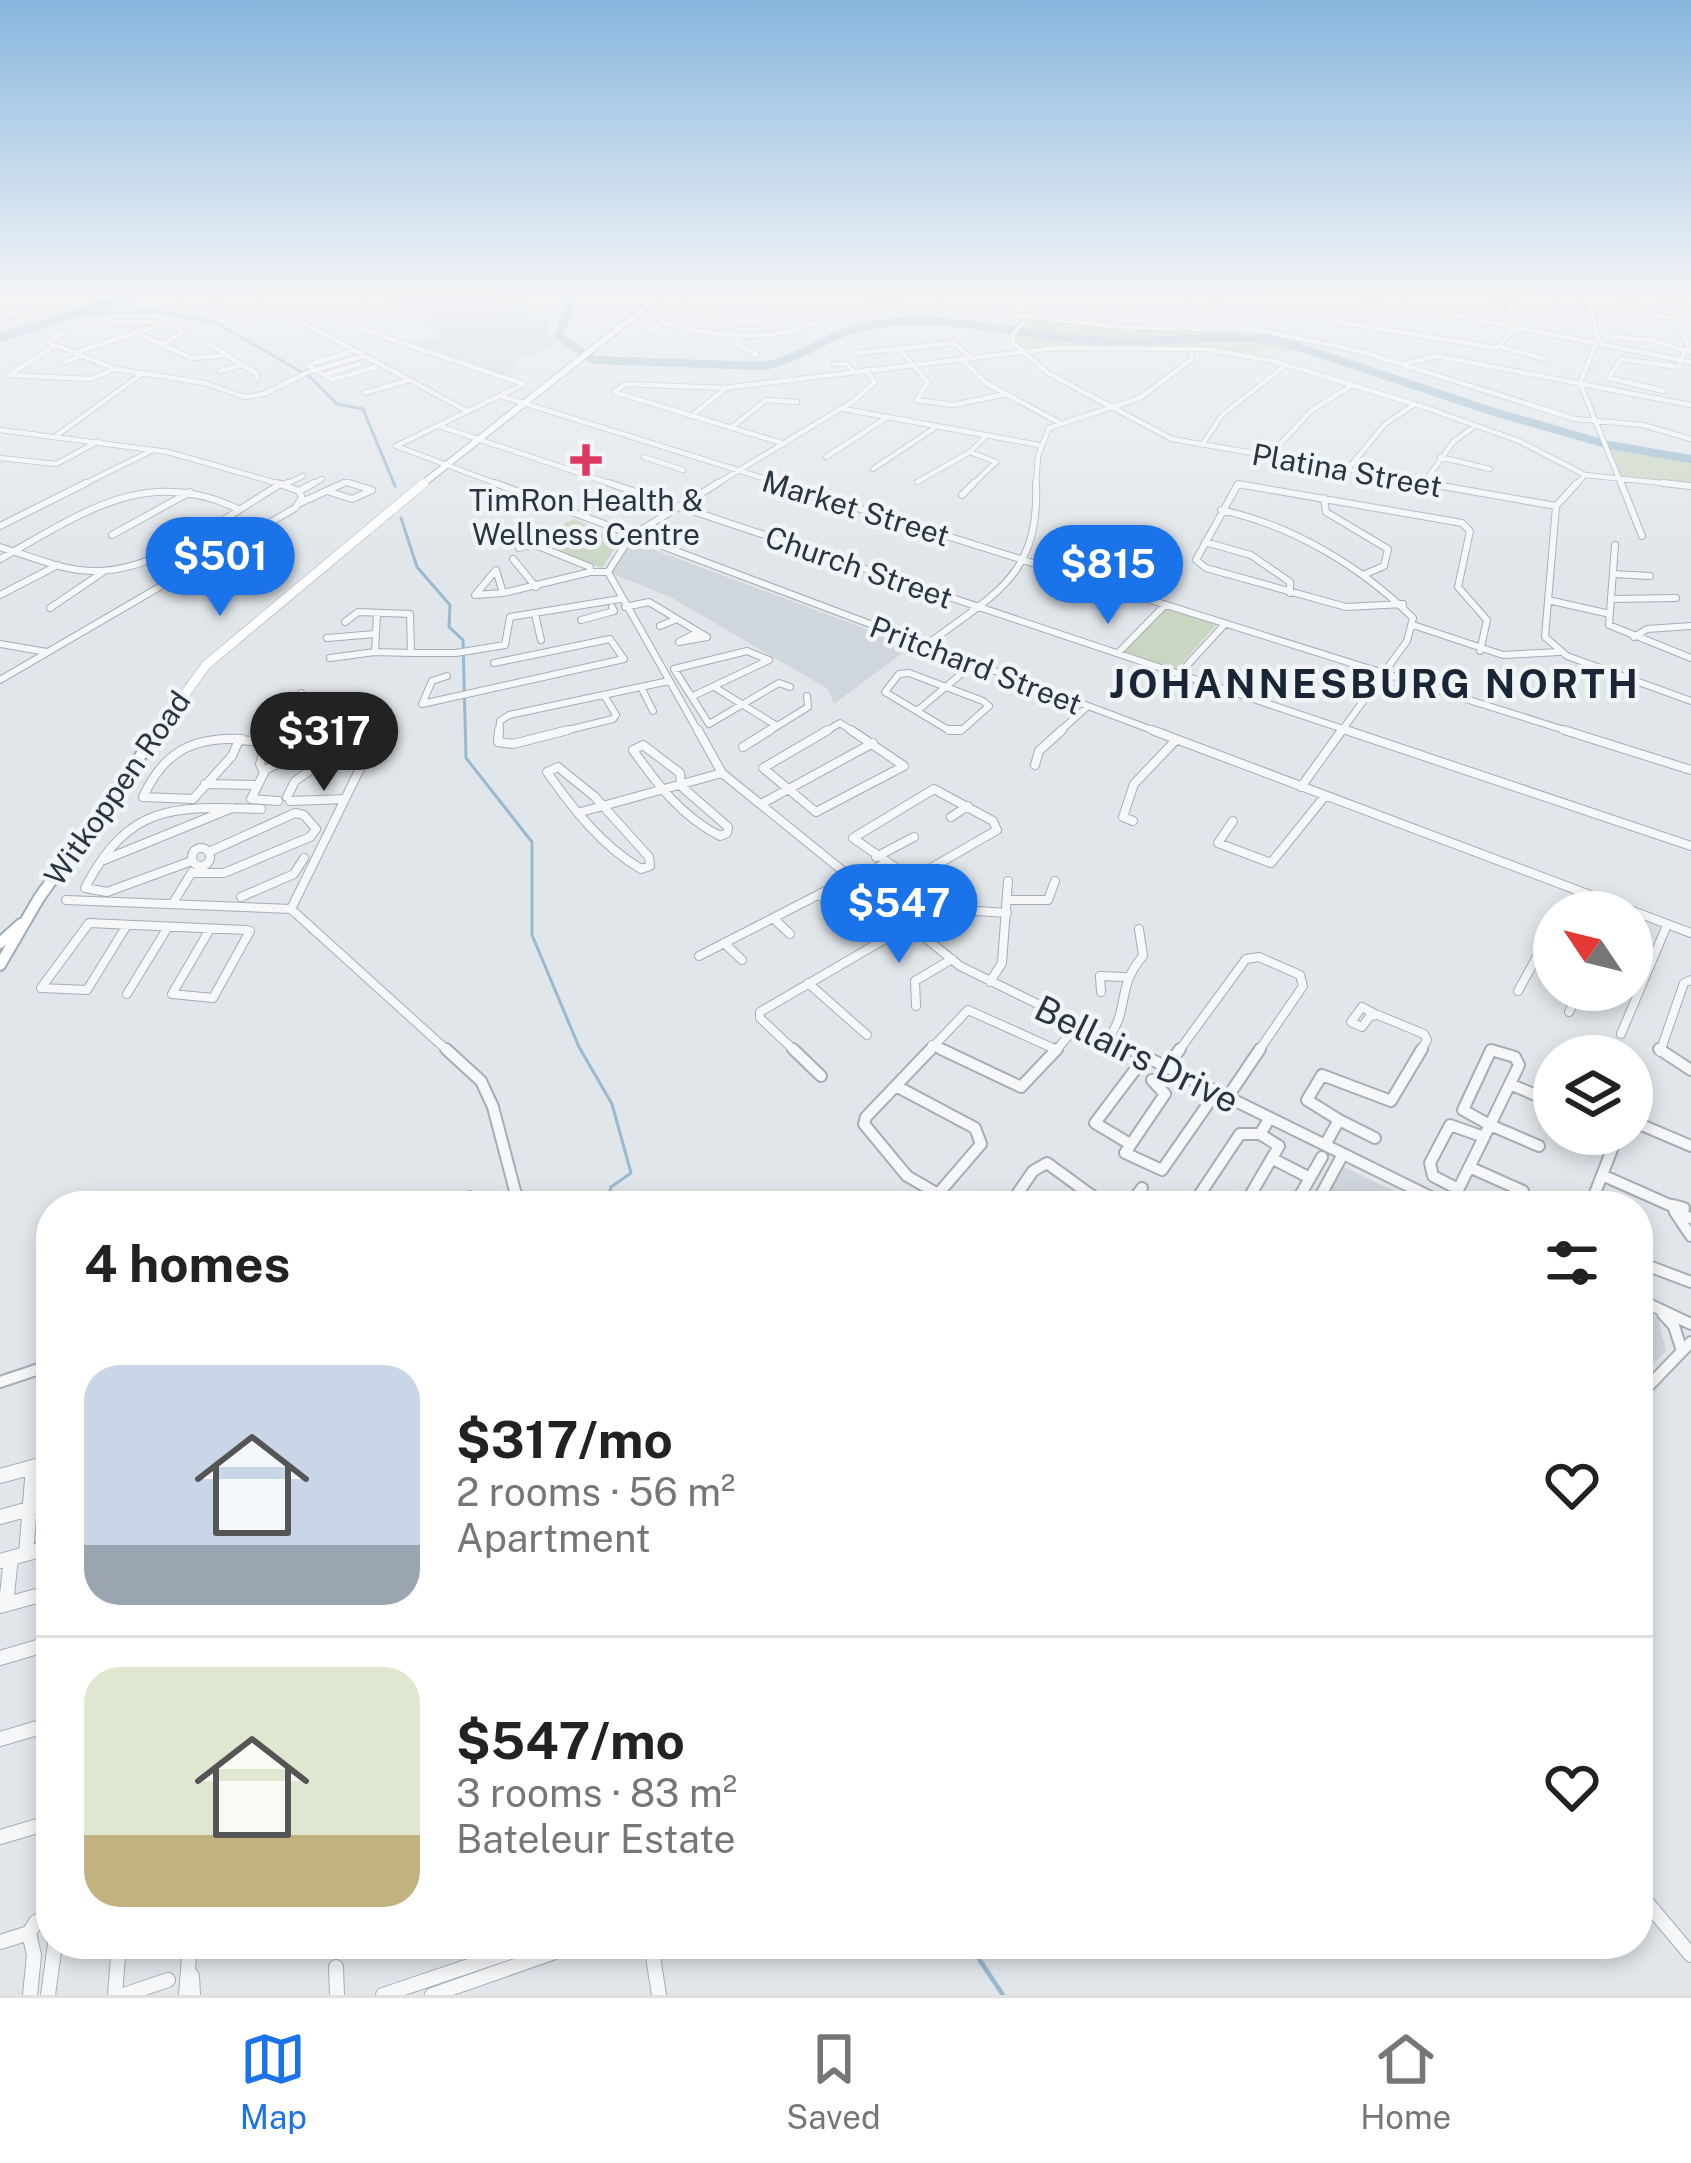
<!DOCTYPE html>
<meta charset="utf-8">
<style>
body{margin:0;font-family:"Public Sans",sans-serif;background:#f2f2f2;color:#222;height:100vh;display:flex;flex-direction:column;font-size:45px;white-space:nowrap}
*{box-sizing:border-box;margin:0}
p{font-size:39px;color:#767676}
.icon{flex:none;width:66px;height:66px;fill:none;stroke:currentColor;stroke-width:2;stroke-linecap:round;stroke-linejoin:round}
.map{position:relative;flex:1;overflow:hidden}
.panel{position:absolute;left:36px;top:1191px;width:1617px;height:768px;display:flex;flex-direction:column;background:#fff;border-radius:48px;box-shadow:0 6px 18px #0003}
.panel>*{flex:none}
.needle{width:78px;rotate:305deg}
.fabs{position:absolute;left:1533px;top:891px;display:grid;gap:24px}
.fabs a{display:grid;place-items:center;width:120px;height:120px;border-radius:50%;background:#fff;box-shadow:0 6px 18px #0003;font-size:60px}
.price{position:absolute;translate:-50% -102px;padding:0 27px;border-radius:42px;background:#1a73e8;color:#fff;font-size:39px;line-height:78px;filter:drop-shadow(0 3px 6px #0008)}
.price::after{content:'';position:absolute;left:50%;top:72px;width:36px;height:27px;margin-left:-18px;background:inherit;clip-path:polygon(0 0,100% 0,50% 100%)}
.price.active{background:#222;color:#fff}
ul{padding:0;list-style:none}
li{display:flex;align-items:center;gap:36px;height:300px;padding:0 48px}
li+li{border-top:3px solid #e0e0e0}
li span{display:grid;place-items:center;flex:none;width:336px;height:240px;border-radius:36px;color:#555}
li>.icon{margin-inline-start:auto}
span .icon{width:144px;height:144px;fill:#fffc;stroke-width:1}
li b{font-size:51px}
h2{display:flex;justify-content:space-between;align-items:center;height:144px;padding:0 48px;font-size:51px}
.tabs{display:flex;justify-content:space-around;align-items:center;height:168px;border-top:3px solid #e0e0e0;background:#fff;font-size:33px;color:#767676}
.tabs a{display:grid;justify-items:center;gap:6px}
.tabs .active{color:#1a73e8}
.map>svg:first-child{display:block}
.built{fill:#cfd6de}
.green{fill:#c9d6c2}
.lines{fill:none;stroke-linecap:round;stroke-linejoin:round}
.stream-far1{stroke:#99b9cf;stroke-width:3}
.stream{stroke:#99b9cf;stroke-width:4.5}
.river{stroke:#99b9cf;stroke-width:8}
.minor-far4-casing{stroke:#a6adb6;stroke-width:6}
.minor-far3-casing{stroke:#a6adb6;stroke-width:8}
.minor-far2-casing{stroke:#a6adb6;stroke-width:10}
.minor-far1-casing{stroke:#a6adb6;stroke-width:14}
.minor-casing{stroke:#a6adb6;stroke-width:16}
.major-far2-casing{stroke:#9facb8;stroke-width:8}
.major-far1-casing{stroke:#9facb8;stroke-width:10}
.major-casing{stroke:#9facb8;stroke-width:14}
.minor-far4{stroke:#f5f7f9;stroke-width:4.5}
.minor-far3{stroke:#f5f7f9;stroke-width:6}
.minor-far2{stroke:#f5f7f9;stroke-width:8}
.minor-far1{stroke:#f5f7f9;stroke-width:10}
.minor{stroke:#f5f7f9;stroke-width:14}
.major-far2{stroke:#fff;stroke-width:6}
.major-far1{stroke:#fff;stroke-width:9}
.major{stroke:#fff;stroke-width:10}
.poi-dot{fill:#dc3a63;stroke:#f1f5f8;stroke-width:4.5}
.labels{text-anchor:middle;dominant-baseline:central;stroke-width:9;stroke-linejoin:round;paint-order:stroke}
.far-street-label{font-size:30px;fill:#283545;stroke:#f1f5f8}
.far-poi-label{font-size:30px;fill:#283545;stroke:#f1f5f8}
.street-label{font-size:36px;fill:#283545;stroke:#f1f5f8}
.far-district-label{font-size:39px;font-weight:bold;letter-spacing:3px;fill:#1a2636;stroke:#f1f5f8}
</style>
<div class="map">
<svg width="1691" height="1995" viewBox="0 0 1691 1995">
<rect width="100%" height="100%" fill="#e1e6eb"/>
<path class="built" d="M 407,293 L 515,293 L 532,302 L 525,305 L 534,316 L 551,312 L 547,331 L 552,346 L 516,361 L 511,376 L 443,356 L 411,344 L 441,336 L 419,323 L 430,319 L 391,302 Z
M 633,542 L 912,646 L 834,704 L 828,689 L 672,598 L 611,573 Z
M 1344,1167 L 1425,1206 L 1322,1206 Z
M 1638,1308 L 1658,1318 L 1666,1351 L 1638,1380 Z"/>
<path class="green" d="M 1031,314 L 1125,327 L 1256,329 L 1309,340 L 1292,352 L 1268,347 L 1252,356 L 1138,345 L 1022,351 L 1011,339 Z
M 1609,445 L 1691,459 L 1691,483 L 1617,477 Z
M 574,519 L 621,539 L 602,568 L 527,540 Z
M 1167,608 L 1217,624 L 1176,670 L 1124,652 Z"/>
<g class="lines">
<path class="stream-far1" d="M 84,313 L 160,312 L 215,322 L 310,377 L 337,404 L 363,409 L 395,486
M 401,518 L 417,567 L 450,605 L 449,627 L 463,640 L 466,758 L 532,842 L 532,935 L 579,1047 L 612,1104 L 631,1173 L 611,1187 L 606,1206"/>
<path class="stream" d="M 969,1944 L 1003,1995"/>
<path class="river" d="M 564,293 L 569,311 L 558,336 L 594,360 L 764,366 C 801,359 828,334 866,326 C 950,310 1029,340 1113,341 C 1168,342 1222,334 1278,340 L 1491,411 L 1609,445 L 1691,459
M 0,338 L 141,293"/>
<g class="minor-far4-casing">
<path id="minor-far4" d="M 55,293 L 72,303
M 170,293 L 191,305
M 248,293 L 467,411
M 831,293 L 1118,327 L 1258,330 L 1363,352 L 1575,419 L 1643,425 L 1691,439
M 1049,293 L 1013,334 L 1013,343 L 1048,373 L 1172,439 L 1442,486
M 1173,293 L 1211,306
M 1213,293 L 1208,296 L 1230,302 L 1257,293
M 1289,293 L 1287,298 L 1321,317
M 1340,293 L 1691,362
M 1435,293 L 1453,296
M 1488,293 L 1490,298 L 1515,300
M 1544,293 L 1558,297
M 704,295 L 693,306 C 735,332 782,325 820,296
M 1641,295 L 1691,302
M 1564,298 L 1613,303 L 1603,303
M 772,299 L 799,293
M 626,300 L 634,293
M 1605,300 L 1640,298
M 1532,302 L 1561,303 L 1561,299
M 1105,303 L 1129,305
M 1630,305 L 1643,305 L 1640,295
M 339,306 L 385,293 L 392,298 L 349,325 L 524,384
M 1610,307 L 1652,315 L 1647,314
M 676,308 L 692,293
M 981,308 L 993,293
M 178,309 L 239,293
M 0,312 L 8,310 L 22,318
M 699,312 L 717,307
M 854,312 L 863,304
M 1419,312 L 1428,293
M 226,313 L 267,303
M 668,314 L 674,308 L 694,308
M 1652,315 L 1683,319 L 1678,318
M 1333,321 L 1497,348 L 1513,331 L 1508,306 L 1547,309 L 1552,314
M 114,322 L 154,322 L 185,331 L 162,345
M 1088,323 L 1111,293
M 0,326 L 104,293
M 135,332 L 191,358 L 228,355
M 648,332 L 662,322 C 720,340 803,347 850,299 L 811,293
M 1682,332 L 1691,352
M 63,333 L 48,342 L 115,369 L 205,383 L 244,397 L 264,394 L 308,372 L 364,356
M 739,335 L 737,344 L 757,355
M 1611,337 L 1651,340 L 1691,352
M 209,344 L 257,374 L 257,379
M 54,346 L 9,375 L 91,379 L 115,369
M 1501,347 L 1545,359
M 899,349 L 928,382 L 917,400 L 953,405 L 1006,394
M 349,352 L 308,365 L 332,380 L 375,367
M 73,353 L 159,325
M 856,353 L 954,343 L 970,357
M 962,359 L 986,383 L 1058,422
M 64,362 L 81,356
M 834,364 L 846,364 L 853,371
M 1403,364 L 1437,356 L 1691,405
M 220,371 L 243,365
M 323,375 L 359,364
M 1580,383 L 1622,486
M 1580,383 L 1598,338 L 1587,293
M 1664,391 L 1609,378 L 1621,359 L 1679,367 L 1684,351
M 364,393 L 409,380
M 501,396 L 788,486
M 844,409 L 1039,445
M 691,416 L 724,390
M 439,426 L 618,486
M 731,428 L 766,400 L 797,402
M 0,430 L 168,452 L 287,486
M 56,436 L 143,373
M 785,444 L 614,392 L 625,384 L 724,388 L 1056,348 L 1204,349 L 1274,361 L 1427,408 L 1519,441 L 1585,475 L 1691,486
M 1202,445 L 1222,415 L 1286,365
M 970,452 L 996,462 L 971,486
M 644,457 L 683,470
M 826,457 L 886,418
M 1268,457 L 1312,410 L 1353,385
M 1440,457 L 1490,469
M 0,458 L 56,464 L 99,441
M 873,469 L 936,427
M 1347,470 L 1385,424 L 1415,404
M 917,482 L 970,452 L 986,436
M 1424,483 L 1453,442 L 1475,426
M 284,485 L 303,476
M 80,486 L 151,451
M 308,486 L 322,479
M 337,486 L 346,482 L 359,486
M 503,486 L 396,446 L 524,384
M 713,486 L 855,400 L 875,382 L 866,370
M 1036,486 L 1038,456 L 1049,428 L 1140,398 L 1192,359 L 1189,348
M 1237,486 L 1250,486
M 1575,486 L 1585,475"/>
</g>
<g class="minor-far3-casing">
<path id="minor-far3" d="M 495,483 L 1160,733
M 609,483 L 1355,733
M 778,483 L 1574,733
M 1425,483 L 1556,506
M 1577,483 L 1556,506 L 1545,637 L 1567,656 L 1691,701
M 1621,483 L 1642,536
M 1663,483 L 1691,486
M 284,485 L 288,483
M 299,491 L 314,483
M 327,491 L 352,499 L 372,490 L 349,483
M 962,495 L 974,483
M 1324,498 L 1326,512 L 1388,549 L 1384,566 L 1363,575
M 300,503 L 344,483
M 1221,510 C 1292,525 1362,567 1413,618 L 1407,641 L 1340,733
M 0,526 L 86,483
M 112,535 L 190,492
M 1205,542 L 1251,555 L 1290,582 L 1290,593
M 1615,545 L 1609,625 L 1691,658
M 0,547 C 30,556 60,570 92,571 C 159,573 226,515 281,484
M 519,548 L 533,544 L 590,567 L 590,572 L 608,572
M 0,559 C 80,515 144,465 236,508
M 513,559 L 536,587
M 496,570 L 503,593 L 475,595 Z
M 1613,574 L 1650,576
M 503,593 L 590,572
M 0,595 L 58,565
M 1612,599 L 1676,598
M 1548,600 L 1610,614
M 1403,604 L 1346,607 L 1206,568 L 1196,560 L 1238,484 L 1462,523 L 1470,531 L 1458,587 L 1487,620 L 1480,651
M 625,607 L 649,602 L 707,637
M 50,608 L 103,572
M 377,614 L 375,652 L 411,653
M 535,614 L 541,640
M 581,620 L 614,611 L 612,607
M 345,622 L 358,612 L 410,614 L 411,653 L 456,653 L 505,645 L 510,617 L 620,599
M 1413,625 L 1503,655 L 1559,652
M 660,626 L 677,619
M 698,632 L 679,642 L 707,637
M 1634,637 L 1647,629 L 1691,626
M 327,638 L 375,634
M 0,644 L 47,652
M 925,646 C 993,594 1040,578 1036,483
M 1118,653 L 1165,605
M 330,658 L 375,652
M 769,660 L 747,651 L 674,669 L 709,724 L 779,683 L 790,687
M 909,673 L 983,701 L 989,706 L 962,730 L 950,731 L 885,692 L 899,674 Z
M 1179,674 L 1225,624
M 447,676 L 432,681 L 422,704 L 624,659 L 610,639 L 494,663
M 0,680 L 295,508 L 302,498 L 299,491 L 277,483
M 641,687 L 653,711
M 716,688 L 777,726
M 301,693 L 302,706
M 693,696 L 769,660
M 917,711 L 973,664
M 274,712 L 297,709
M 278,727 L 361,728 L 375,733
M 300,727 L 311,712 L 306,709 L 332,706
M 499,733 L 500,721 L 509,715 L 669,681
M 556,733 L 613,719 L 616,715 L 604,695
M 699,733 L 608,572 L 631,536 L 718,483
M 766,733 L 808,707 L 807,696
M 823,733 L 840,723 L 855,733
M 1058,733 L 1087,707"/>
</g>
<g class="minor-far2-casing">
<path id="minor-far2" d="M 499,730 L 498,742 L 513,744 L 568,730
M 698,730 L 722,773 L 960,966 L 1136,1052
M 828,730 L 763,768 L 816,812 L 904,766 L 851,730
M 949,730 L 960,730
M 1152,730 L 1691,933
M 1346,730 L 1691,846
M 1564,730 L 1691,770
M 242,739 C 193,737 164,751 143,797 L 193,799 L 232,756 L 239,740 L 266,742 L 260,764 L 264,773 L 251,799 L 278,801
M 643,745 L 680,773 L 681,786 L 728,827 L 727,833 L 720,836 C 682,817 657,784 633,750 Z
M 743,747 L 770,730
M 1035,765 L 1039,751 L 1062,730
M 558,767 L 594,796 L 649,857 L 650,866 L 641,869 C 602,846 573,809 547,772 Z
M 263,771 L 288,758
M 205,784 L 257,785
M 1301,787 L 1342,730
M 934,789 L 993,821 L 997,830 L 912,879 L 853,838 Z
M 287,797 L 295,781 L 308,772
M 290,801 L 345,799
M 761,804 L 873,743
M 581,812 L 722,773
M 951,817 L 968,806
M 1133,821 L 1123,817 L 1134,784 L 1175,741
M 1233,821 L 1218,843 L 1271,863 L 1325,796
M192 857a9 9 0 1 1 18 0a9 9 0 1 1-18 0Z
M 876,857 L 914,837
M 104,860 L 232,808
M 189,862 L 107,892 L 85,888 C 129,803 174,806 261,809
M 192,873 L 224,873 L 310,837 L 316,829 L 304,815 L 295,813 L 211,851
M 854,880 L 884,864
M 819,894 L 836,909
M 241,897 L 294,874 L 304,858
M 66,900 L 291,909 L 449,1052
M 1008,900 L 1048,900 L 1055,881
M 173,903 L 192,872
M 291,909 L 377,734 L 367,730
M 977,911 L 1007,913
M 773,918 L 790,934
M 127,925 L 87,990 L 41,988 L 89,923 L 246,930 L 250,931 L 213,998 L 172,994 L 210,929
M 724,943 L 742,960
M 699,956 L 851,878
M 990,982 L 1002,963 L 1008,881
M 808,983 L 867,1035
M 1518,991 L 1554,926
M 1101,992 L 1100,976 L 1125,977
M 127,994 L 168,927
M 916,1006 L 915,981 L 952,959
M 1569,1012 L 1580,990
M 1375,1014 L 1362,1007 L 1351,1022 L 1362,1027 L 1370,1016 L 1378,1015 L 1424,1034 L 1427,1040 L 1420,1052
M 1621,1034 L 1667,925
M 1107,1040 C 1131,1009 1115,988 1143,956 L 1139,929
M 932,1045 L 947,1052
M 796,1052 L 760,1018 L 760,1012 L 909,925
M 928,1052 L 968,1010 L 1057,1050
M 1055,1052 L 1077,1025
M 1178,1052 L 1246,959 L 1259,957 L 1300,975 L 1303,986 L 1258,1052
M 1490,1052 L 1499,1052
M 1660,1052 L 1684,983 L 1691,980"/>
</g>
<g class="minor-far1-casing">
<path id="minor-far1" d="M 446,1049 L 481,1081 L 493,1107 L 519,1206
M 793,1049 L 821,1076
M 941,1049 L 1021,1087 L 1057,1049
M 1130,1049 L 1449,1206
M 1659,1049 L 1691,1070
M 1491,1050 L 1515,1057 L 1519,1065 L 1490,1125 L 1463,1110 Z
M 1166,1068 L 1180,1049
M 1152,1080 L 1165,1094 L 1125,1153 L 1162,1170 L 1210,1101
M 1510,1084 L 1554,1103
M 896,1086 L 975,1128 L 981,1144 L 938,1194 L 907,1176 L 864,1124 L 866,1117 L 931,1049
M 1227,1098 L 1260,1049
M 1339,1120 L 1375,1138
M 1632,1121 L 1691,1146
M 1490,1125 L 1539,1146
M 1130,1144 L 1095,1123 L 1144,1058
M 1325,1145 L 1339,1120 L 1307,1100 L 1322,1075 L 1391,1101 L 1422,1049
M 1273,1159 L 1310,1178
M 1469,1167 L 1523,1191
M 1602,1175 L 1672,1206
M 1458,1189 L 1433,1176 L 1430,1163 L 1450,1125 L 1484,1137
M 1201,1193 L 1226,1206
M 1673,1205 L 1684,1208 L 1682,1215 L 1675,1212 Z
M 428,1206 L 470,1197 L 480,1206
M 1009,1206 L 1033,1171 L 1047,1163 L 1106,1206
M 1129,1206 L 1142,1188
M 1192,1206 L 1240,1134 L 1260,1134 L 1270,1118
M 1244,1206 L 1279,1146 L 1260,1134
M 1294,1206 L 1322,1157
M 1315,1206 L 1343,1154
M 1450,1206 L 1490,1125
M 1590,1206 L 1618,1134
M 1675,1212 L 1691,1236
M 1682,1215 L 1691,1218
M 1638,1262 L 1691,1282
M 1638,1299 L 1691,1324
M 1663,1314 L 1674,1326 L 1682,1351
M 0,1382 L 51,1365
M 1638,1397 L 1691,1342
M 43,1464 L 51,1462"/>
</g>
<g class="minor-casing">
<path id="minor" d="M 0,1476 L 51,1462
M 0,1517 L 51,1503
M 26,1554 L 33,1467
M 0,1561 L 51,1547
M 6,1604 L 11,1558
M 0,1606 L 51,1592
M 0,1658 L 51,1643
M 0,1739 L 51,1724
M 0,1837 L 51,1822
M 1638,1892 L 1691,1955
M 0,1942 L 29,1933
M 651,1944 L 659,1995
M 336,1967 L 337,1995
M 192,1976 L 193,1995
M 30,1995 L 34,1955 L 29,1933 L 36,1922 L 51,1914
M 48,1995 L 55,1944
M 115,1995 L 119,1944
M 124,1995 L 168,1980
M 186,1995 L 190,1944
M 383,1995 L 534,1944
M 432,1995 L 578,1944"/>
</g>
<g class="major-far2-casing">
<path id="major-far2" d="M 420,486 L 663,293"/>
</g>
<g class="major-far1-casing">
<path id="major-far1" d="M 157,733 L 206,665 L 424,483"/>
</g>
<g class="major-casing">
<path id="major" d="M 0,943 L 21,924
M 0,965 L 39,898 L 159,730"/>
</g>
<use href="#minor-far4" class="minor-far4"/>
<use href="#minor-far3" class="minor-far3"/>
<use href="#minor-far2" class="minor-far2"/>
<use href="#minor-far1" class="minor-far1"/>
<use href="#minor" class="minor"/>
<use href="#major-far2" class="major-far2"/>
<use href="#major-far1" class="major-far1"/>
<use href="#major" class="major"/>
</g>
<linearGradient id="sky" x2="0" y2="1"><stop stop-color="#88b6de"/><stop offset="0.51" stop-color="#f2f4f6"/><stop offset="1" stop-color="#f2f4f6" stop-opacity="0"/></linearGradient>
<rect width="1691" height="573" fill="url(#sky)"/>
<path class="poi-dot" d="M580 442h12v12h12v12h-12v12h-12v-12h-12v-12h12z"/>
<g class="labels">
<g class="far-street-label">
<text transform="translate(1347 470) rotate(10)">Platina Street</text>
<text transform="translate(856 508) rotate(17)">Market Street</text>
<text transform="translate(859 567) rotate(19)">Church Street</text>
<text transform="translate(976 665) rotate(21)">Pritchard Street</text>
<text transform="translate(117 788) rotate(-55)">Witkoppen Road</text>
</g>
<g class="far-poi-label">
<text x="586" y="500">TimRon Health &amp;<tspan x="586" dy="34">Wellness Centre</tspan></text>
</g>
<g class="street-label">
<text transform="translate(1137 1054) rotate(26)">Bellairs Drive</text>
</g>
<g class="far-district-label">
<text x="1375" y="684">JOHANNESBURG NORTH</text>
</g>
</g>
</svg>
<div class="fabs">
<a><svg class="needle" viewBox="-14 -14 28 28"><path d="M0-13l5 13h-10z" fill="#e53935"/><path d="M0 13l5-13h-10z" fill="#767676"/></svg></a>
<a><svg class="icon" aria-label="layers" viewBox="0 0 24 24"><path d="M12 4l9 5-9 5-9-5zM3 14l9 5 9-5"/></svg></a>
</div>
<b class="price" style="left:220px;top:619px">$501</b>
<b class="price" style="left:1108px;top:627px">$815</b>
<b class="price active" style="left:324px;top:794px">$317</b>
<b class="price" style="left:899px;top:966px">$547</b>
<section class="panel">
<h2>4 homes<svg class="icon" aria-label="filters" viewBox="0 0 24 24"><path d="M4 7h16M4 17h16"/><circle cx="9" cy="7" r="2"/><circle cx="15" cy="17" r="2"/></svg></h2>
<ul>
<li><span style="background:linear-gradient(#c9d6e8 75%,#9aa5b1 0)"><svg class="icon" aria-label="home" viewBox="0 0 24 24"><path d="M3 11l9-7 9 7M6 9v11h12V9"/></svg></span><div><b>$317/mo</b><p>2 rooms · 56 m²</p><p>Apartment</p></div><svg class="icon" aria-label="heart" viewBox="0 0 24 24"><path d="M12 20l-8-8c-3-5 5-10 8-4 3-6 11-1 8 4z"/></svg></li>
<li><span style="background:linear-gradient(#dfe7d0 70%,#c2b280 0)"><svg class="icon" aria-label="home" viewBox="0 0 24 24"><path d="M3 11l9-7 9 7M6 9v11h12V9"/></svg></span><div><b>$547/mo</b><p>3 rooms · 83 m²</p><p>Bateleur Estate</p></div><svg class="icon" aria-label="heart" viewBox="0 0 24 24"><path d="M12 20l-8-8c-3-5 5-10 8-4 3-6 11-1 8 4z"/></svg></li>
</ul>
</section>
</div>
<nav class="tabs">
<a class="active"><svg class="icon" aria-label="map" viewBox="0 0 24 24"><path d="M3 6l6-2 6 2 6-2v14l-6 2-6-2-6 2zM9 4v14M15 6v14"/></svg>Map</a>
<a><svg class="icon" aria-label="saved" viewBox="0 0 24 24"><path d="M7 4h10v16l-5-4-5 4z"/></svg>Saved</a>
<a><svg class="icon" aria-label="home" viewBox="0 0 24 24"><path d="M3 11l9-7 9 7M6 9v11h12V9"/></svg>Home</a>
</nav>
